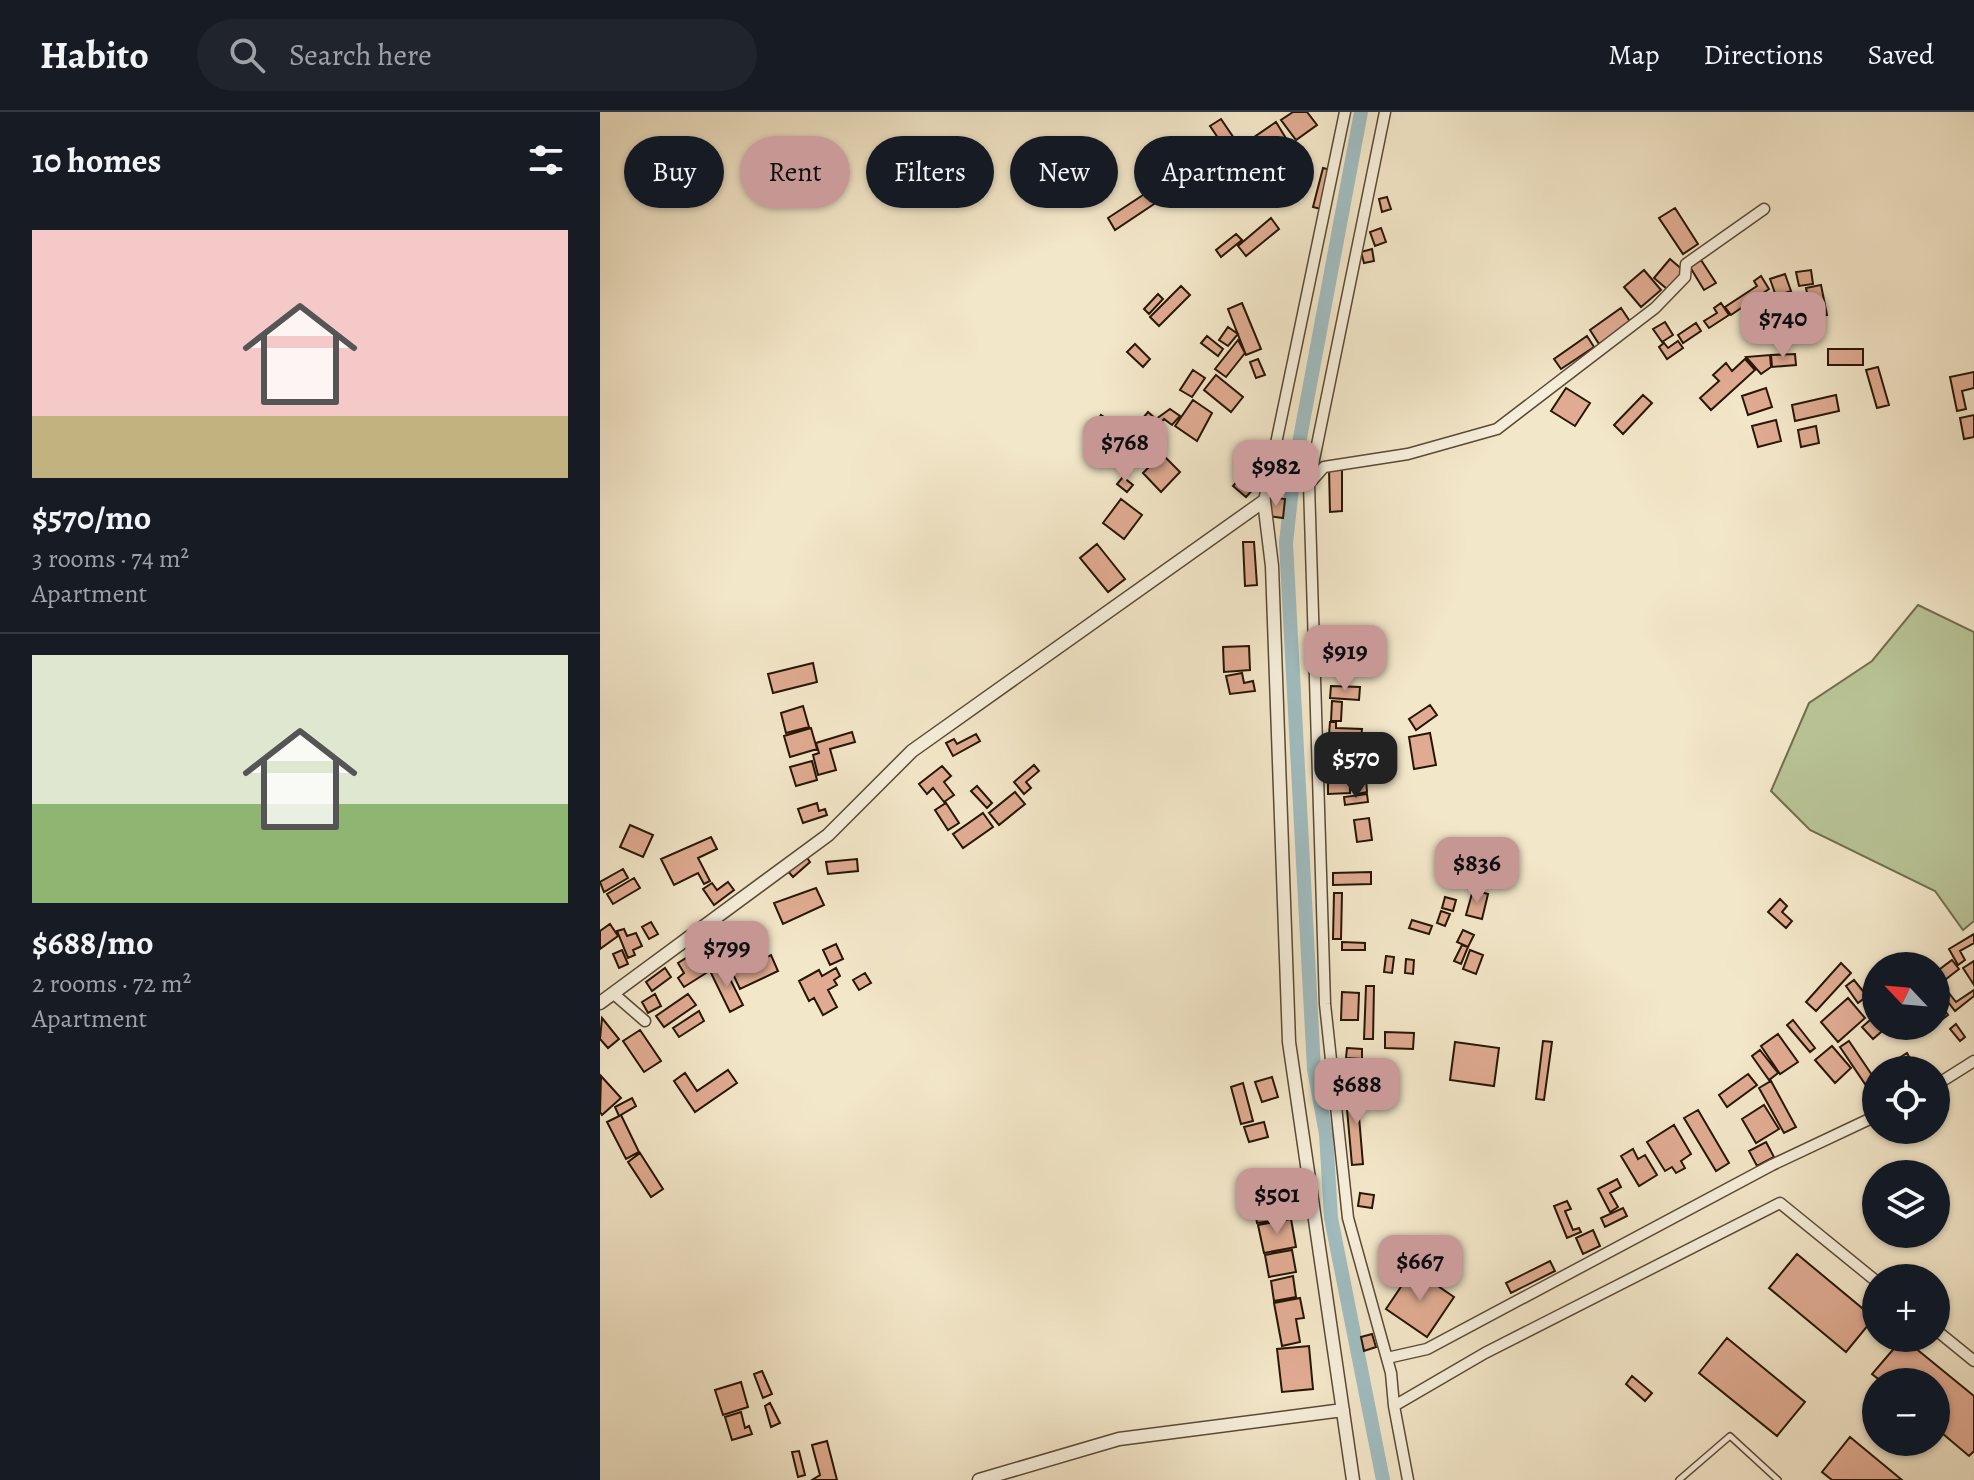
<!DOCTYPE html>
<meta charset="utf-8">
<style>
body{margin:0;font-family:Alegreya,serif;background:#20242c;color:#f1f3f6;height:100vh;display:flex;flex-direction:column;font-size:30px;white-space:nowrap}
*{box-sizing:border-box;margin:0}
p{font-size:26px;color:#9ea1a6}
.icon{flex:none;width:44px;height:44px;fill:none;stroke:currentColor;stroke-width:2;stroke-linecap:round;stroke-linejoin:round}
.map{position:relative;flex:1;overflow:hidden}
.details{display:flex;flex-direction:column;background:#171b24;width:600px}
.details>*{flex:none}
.guide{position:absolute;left:24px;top:24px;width:760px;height:72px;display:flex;gap:16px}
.needle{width:52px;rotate:296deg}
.buttons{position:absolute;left:1262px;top:840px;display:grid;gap:16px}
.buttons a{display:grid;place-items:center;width:88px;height:88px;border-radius:50%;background:#171b24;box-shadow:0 2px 6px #0004;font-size:40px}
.price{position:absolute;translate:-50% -68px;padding:0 18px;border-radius:16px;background:#c59692;color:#111;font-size:26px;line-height:52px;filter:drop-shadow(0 2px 4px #0008)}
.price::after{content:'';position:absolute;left:50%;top:48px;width:24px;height:18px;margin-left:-12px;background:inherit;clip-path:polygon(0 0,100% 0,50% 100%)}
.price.active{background:#222;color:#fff}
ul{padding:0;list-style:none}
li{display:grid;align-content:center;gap:16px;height:424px;padding:0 32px}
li+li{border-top:2px solid #363941}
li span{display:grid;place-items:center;height:248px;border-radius:0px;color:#555}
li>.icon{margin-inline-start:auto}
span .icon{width:144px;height:144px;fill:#fffc;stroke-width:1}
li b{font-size:34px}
h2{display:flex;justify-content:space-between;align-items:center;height:96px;padding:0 32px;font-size:34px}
.tag{padding:0 28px;border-radius:36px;background:#171b24;box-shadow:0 2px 6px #0004;font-size:28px;line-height:72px}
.tag.active{background:#c59692;color:#111}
header{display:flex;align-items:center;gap:48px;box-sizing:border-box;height:112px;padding:0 40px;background:#171b24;border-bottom:2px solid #363941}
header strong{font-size:38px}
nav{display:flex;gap:44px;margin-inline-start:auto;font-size:28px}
.search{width:560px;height:72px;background:#20242c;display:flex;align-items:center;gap:20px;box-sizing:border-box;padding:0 28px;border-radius:44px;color:#9ea1a6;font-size:30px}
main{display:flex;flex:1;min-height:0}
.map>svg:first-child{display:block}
.green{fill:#b9c598;stroke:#706e4e;stroke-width:2}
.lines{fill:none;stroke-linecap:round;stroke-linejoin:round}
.canal{stroke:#a1bdc1;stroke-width:14}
.building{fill:#e0ab92;stroke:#271604;stroke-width:2}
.service-casing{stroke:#5a4a35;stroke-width:8}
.minor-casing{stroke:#5a4a35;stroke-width:13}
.tertiary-casing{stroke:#5a4a35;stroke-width:15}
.service{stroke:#f7efdc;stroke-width:5}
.minor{stroke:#f7efdc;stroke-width:10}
.tertiary{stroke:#f7efdc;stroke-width:12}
</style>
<header>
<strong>Habito</strong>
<div class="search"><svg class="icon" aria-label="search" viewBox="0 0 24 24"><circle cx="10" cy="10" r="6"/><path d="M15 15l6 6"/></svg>Search here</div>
<nav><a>Map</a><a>Directions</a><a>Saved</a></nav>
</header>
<main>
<section class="details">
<h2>10 homes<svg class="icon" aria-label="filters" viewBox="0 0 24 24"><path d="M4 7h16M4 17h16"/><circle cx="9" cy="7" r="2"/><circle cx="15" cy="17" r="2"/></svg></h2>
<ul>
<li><span style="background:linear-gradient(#f6c9c9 75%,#c2b280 0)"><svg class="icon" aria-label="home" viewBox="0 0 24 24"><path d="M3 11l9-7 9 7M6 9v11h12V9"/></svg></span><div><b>$570/mo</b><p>3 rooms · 74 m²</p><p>Apartment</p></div></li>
<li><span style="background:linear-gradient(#dfe7d0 60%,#8fb573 0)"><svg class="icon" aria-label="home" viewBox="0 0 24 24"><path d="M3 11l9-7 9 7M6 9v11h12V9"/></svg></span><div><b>$688/mo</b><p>2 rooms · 72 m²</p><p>Apartment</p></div></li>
</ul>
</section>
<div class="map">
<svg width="1374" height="1368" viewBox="0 0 1374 1368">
<rect width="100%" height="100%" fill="#f3e7c9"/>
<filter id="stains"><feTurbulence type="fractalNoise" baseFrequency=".0025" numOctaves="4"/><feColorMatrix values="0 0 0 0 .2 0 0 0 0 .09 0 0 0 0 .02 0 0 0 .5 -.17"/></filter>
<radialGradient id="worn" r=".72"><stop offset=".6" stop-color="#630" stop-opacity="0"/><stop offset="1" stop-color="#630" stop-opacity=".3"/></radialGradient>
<path class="green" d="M 1318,493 L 1374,520 L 1374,809 L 1363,818 L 1335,779 L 1210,718 L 1171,679 L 1209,591 L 1272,549 Z"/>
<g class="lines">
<path class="canal" d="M 761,0 L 694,358 L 686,431 L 714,957 L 726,1022 L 731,1106 L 783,1368"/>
</g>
<path class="building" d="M 693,0 L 707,0 L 717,13 L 696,28 L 681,8 Z
M 621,7 L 640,35 L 629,42 L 610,14 Z
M 676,10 L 687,28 L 655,49 L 644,32 Z
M 694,32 L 698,40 L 666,59 L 674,73 L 667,77 L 654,56 Z
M 592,51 L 599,62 L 515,118 L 508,106 Z
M 723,56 L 731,58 L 721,97 L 713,95 Z
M 787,85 L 791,97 L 782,100 L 779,87 Z
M 1075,96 L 1098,132 L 1083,142 L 1059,106 Z
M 671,106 L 679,117 L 646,144 L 638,134 Z
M 781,116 L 786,130 L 775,134 L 770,120 Z
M 636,122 L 642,128 L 621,145 L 616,138 Z
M 772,137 L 774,149 L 764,151 L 761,140 Z
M 1070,147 L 1084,159 L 1067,177 L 1054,166 Z
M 1101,148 L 1116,171 L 1104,178 L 1090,155 Z
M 1044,158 L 1061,178 L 1041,195 L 1024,175 Z
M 1211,158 L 1213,172 L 1199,174 L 1196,160 Z
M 1185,162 L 1191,179 L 1176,184 L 1170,167 Z
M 1161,164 L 1169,177 L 1131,203 L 1125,195 L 1157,174 L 1154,169 Z
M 1221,173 L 1227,203 L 1212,206 L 1206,176 Z
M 581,174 L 590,183 L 559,214 L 550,205 Z
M 558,182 L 563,187 L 549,202 L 544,197 Z
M 642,191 L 661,237 L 646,243 L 628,197 Z
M 1121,191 L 1129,203 L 1109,216 L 1104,209 L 1117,201 L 1114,196 Z
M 1021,196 L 1031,211 L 999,232 L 990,218 Z
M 1205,196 L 1210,204 L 1198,213 L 1192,205 Z
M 1065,210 L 1073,223 L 1062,230 L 1053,217 Z
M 1096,211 L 1101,219 L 1083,231 L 1078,223 Z
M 628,215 L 638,222 L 628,234 L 619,228 Z
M 607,224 L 623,237 L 618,244 L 601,231 Z
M 987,224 L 994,235 L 961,257 L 954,247 Z
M 638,228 L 645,241 L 626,265 L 615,257 Z
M 1078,229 L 1083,236 L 1067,247 L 1059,235 L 1064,231 L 1068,236 Z
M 535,232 L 550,247 L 543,255 L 527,240 Z
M 1228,237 L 1263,237 L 1263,253 L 1228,253 Z
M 1195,242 L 1196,253 L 1172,255 L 1171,243 Z
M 1170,243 L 1171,255 L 1161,262 L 1146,245 Z
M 658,247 L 665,263 L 656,266 L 650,250 Z
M 1145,247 L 1155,258 L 1111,298 L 1100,286 L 1119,269 L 1113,263 L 1126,251 L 1132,259 Z
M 1278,255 L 1289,293 L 1277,296 L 1266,258 Z
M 593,258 L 605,266 L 592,285 L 580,278 Z
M 1374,260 L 1374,276 L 1362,279 L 1366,297 L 1357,299 L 1350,265 Z
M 616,263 L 643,285 L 631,300 L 604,278 Z
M 966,276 L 990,291 L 975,314 L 951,299 Z
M 1166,276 L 1172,295 L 1148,303 L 1142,284 Z
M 1043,283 L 1052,291 L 1023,322 L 1014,313 Z
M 1236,283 L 1239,299 L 1195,309 L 1192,293 Z
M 593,288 L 612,301 L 597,329 L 575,314 Z
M 570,297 L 580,304 L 572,313 L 564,307 L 557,316 L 543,306 L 548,300 L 556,307 Z
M 501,303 L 509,308 L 499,324 L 491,320 Z
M 1374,303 L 1374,325 L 1364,327 L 1360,306 Z
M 1176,308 L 1181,329 L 1158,335 L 1152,314 Z
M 1216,314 L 1219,331 L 1201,335 L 1198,318 Z
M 554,319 L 563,325 L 547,348 L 533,338 L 540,327 L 546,331 Z
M 562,342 L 580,360 L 561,380 L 543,361 Z
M 729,356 L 742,356 L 742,399 L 730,400 Z
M 643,363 L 656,374 L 646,385 L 633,374 Z
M 523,365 L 533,373 L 527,380 L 517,372 Z
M 670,385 L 685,387 L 683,406 L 668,404 Z
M 521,387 L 542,403 L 524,427 L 503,411 Z
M 643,430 L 654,430 L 657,473 L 645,474 Z
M 497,432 L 525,467 L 508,480 L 480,446 Z
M 649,534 L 650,558 L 624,560 L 623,535 Z
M 213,551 L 217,570 L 173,581 L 168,562 Z
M 642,561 L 644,571 L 653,569 L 655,579 L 630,582 L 626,564 Z
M 731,574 L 760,575 L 759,588 L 730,586 Z
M 732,589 L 742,590 L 741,609 L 731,609 Z
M 830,593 L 837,603 L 816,618 L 809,607 Z
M 203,594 L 209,615 L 186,621 L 181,601 Z
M 730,610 L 736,610 L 736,616 L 762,617 L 761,625 L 729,623 Z
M 211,616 L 217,637 L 190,645 L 184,624 Z
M 252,620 L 255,630 L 230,637 L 236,658 L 218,663 L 213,643 L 219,641 L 216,631 Z
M 830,621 L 836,653 L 814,657 L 809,625 Z
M 376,622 L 380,629 L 353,644 L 346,631 L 354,627 L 357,632 Z
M 770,625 L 770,635 L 750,635 L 750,681 L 728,682 L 728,626 Z
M 212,649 L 217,668 L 196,674 L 190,655 Z
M 434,653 L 439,659 L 426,670 L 431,676 L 424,682 L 414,670 Z
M 342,654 L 351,664 L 344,670 L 354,683 L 344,690 L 333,676 L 327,682 L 319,672 Z
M 766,655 L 767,665 L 757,667 L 756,657 Z
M 766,667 L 767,680 L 757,682 L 756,668 Z
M 377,674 L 392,691 L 387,696 L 371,679 Z
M 415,680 L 425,692 L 399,713 L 389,701 Z
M 767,682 L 768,690 L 745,693 L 744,685 Z
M 217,691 L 219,699 L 225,697 L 227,703 L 203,711 L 198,697 Z
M 346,691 L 359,711 L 348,718 L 335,698 Z
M 383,701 L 393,715 L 363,736 L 353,722 Z
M 769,706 L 772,728 L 757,730 L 754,708 Z
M 30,713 L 53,723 L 43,745 L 20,735 Z
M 111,725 L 117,737 L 98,746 L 110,769 L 104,772 L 98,761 L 74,773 L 61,747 Z
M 205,743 L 210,750 L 193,765 L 187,758 Z
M 257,747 L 258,759 L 228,762 L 226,750 Z
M 23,757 L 28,766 L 4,780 L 0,770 Z
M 771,760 L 771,772 L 733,773 L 733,761 Z
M 34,766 L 40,776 L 13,792 L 7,782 Z
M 128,770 L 134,778 L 114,793 L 103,777 L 112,771 L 117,778 Z
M 216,776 L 224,793 L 183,812 L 174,791 Z
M 873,778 L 888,782 L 882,807 L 866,803 Z
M 734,781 L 742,781 L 741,827 L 733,827 Z
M 845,785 L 856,788 L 853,799 L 842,796 Z
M 1180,787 L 1187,794 L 1182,800 L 1192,809 L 1186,816 L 1168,800 Z
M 841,799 L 850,802 L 845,814 L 837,811 Z
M 812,808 L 832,814 L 829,822 L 809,816 Z
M 51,810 L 58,822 L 49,827 L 42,815 Z
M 10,812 L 18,824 L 0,837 L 0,819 Z
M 24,817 L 27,824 L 36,821 L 42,834 L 33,838 L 35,843 L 28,846 L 17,819 Z
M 863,818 L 874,823 L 868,835 L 857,830 Z
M 1374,822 L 1374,831 L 1360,839 L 1365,848 L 1358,853 L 1349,837 Z
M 742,830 L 765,831 L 765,838 L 742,838 Z
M 110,831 L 122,851 L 84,875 L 78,866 L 84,861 L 78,851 Z
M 236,832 L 243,847 L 230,853 L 223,838 Z
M 862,833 L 868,835 L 861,852 L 854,849 Z
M 136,834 L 146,855 L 171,843 L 178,859 L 140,877 L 123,841 Z
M 22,838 L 28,852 L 19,856 L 13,842 Z
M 870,838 L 883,843 L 876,862 L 863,857 Z
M 786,844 L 794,845 L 792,861 L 784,860 Z
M 806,847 L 814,848 L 813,862 L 805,861 Z
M 1352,848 L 1359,857 L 1341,871 L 1356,890 L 1374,878 L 1374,884 L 1355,899 L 1336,874 L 1336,860 Z
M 1374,849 L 1374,873 L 1363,856 Z
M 1241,851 L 1251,861 L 1216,899 L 1206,890 Z
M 124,855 L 143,893 L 130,900 L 111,861 Z
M 65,856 L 71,865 L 52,879 L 46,870 Z
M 236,856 L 240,864 L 234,868 L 237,873 L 228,878 L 237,895 L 223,903 L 214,886 L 209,889 L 199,869 L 219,858 L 222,864 Z
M 265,861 L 271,871 L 259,878 L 253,868 Z
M 1254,868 L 1267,884 L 1258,891 L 1246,874 Z
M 766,874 L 774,874 L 773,927 L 764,927 Z
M 742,880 L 759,881 L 758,908 L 741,908 Z
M 55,882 L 61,894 L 48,901 L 42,890 Z
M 88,882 L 96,893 L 64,915 L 56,904 Z
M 1248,886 L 1265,906 L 1238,930 L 1221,910 Z
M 1340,891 L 1348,903 L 1336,912 L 1336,894 Z
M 99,899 L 104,909 L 79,925 L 73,916 Z
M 1276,903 L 1276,914 L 1288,914 L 1273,927 L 1262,915 Z
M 2,906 L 19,927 L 8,936 L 0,927 Z
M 1193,908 L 1215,936 L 1210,940 L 1187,913 Z
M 1356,912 L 1365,925 L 1360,929 L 1350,917 Z
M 40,918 L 61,949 L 44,960 L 23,929 Z
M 785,920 L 814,921 L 813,937 L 785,936 Z
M 1178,922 L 1198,950 L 1180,962 L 1161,934 Z
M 943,929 L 952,930 L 944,988 L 936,987 Z
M 1249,929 L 1274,966 L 1265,972 L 1240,935 Z
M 855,930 L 899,936 L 894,974 L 850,968 Z
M 1232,934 L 1251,956 L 1235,971 L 1215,948 Z
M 747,936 L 762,937 L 762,947 L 746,946 Z
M 1160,938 L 1178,961 L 1169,968 L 1152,944 Z
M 1307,941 L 1313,952 L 1304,958 L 1294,958 L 1290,952 Z
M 745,948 L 756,948 L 755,968 L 745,967 Z
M 128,958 L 137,971 L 95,1000 L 74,969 L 85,961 L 97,979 Z
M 1148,962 L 1157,973 L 1127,995 L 1119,983 Z
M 1,964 L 21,986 L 2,1003 L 0,1000 Z
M 672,965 L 678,985 L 662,990 L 655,970 Z
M 759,968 L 761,983 L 746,985 L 745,969 Z
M 1171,969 L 1196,1015 L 1184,1021 L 1159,976 Z
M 643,971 L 653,1009 L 641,1012 L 631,975 Z
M 776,984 L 776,992 L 758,993 L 763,1052 L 752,1053 L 746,986 Z
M 32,986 L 36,994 L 19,1004 L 15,995 Z
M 1164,993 L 1179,1017 L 1156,1031 L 1142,1007 Z
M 1098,998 L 1129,1051 L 1116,1059 L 1084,1006 Z
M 21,1003 L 39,1040 L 26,1047 L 7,1010 Z
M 664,1010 L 668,1025 L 649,1030 L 644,1015 Z
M 1074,1013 L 1091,1042 L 1081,1049 L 1085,1056 L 1076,1061 L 1072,1055 L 1065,1059 L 1047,1030 Z
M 1166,1030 L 1174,1045 L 1157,1054 L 1149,1039 Z
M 1033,1037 L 1038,1047 L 1045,1043 L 1057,1063 L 1039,1074 L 1021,1044 Z
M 40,1041 L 63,1077 L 51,1085 L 28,1050 Z
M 1017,1067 L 1021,1075 L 1010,1081 L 1018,1095 L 1010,1100 L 998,1077 Z
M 696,1078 L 698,1093 L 671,1099 L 673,1109 L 657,1111 L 653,1086 Z
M 760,1081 L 774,1083 L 772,1096 L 758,1094 Z
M 967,1089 L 971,1097 L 965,1099 L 973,1118 L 979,1116 L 981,1120 L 967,1126 L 954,1094 Z
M 1023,1096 L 1027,1104 L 1005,1115 L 1001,1106 Z
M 691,1107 L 696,1135 L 664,1141 L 658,1113 Z
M 993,1118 L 1000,1134 L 983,1142 L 976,1126 Z
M 692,1138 L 696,1160 L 669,1165 L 665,1143 Z
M 1197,1142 L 1274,1206 L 1246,1240 L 1169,1176 Z
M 950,1149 L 955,1159 L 911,1181 L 906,1171 Z
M 813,1157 L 854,1185 L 827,1225 L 786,1197 Z
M 693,1164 L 696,1185 L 674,1189 L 671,1169 Z
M 700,1186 L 704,1206 L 696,1207 L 700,1230 L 682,1234 L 674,1191 Z
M 772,1222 L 776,1235 L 764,1239 L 761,1225 Z
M 1127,1226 L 1205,1290 L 1177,1324 L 1099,1261 Z
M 1303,1226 L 1374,1284 L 1374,1339 L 1369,1344 L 1336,1316 L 1336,1270 L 1282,1270 L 1272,1262 Z
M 709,1234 L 713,1277 L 682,1280 L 677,1237 Z
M 162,1259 L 172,1282 L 163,1286 L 154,1262 Z
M 1032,1264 L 1052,1281 L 1045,1289 L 1026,1272 Z
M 141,1270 L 148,1295 L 123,1303 L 115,1278 Z
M 170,1291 L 180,1311 L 171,1315 L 165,1294 Z
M 141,1300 L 145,1316 L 149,1314 L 152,1322 L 132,1328 L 125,1305 Z
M 1250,1325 L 1302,1368 L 1232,1368 L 1222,1360 Z
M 227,1329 L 237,1368 L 212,1368 L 220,1363 L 212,1333 Z
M 199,1339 L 205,1363 L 198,1365 L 192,1340 Z"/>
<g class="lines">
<g class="service-casing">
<path id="service" d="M 1079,1368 L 1130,1324 L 1178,1368"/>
</g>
<g class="minor-casing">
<path id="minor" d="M 785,0 L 709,372 L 725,892 L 748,1106 L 791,1261 L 794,1294
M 668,366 L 709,372 L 724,355 L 808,342 L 897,317 L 1055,196 L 1085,165 L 1086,152 L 1164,97
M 664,389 L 745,0
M 15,883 L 45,909
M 1336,973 L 1374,949
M 1336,1218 L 1374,1249
M 787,1246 L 827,1237 L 1172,1053 L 1276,1004
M 808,1368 L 794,1294 L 885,1241 L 1180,1091 L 1276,1169"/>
</g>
<g class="tertiary-casing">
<path id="tertiary" d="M 0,891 L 228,723 L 312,639 L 664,389 L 672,454 L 689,930 L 753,1368
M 379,1368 L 519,1327 L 743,1298"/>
</g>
<use href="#service" class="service"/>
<use href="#minor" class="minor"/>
<use href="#tertiary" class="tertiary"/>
</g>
<rect width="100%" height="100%" filter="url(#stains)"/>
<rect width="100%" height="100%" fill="url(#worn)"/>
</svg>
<div class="buttons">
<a><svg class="needle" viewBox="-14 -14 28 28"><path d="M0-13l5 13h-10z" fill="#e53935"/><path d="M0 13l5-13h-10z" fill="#9ea1a6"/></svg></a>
<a><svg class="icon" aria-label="locate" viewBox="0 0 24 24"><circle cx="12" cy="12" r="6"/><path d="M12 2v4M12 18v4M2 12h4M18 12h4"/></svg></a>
<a><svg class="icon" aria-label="layers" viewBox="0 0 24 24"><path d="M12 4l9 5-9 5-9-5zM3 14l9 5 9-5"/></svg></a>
<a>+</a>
<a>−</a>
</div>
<b class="price" style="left:1183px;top:248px">$740</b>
<b class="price" style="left:525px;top:372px">$768</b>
<b class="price" style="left:676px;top:396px">$982</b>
<b class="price" style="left:745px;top:581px">$919</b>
<b class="price active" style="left:756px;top:688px">$570</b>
<b class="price" style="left:877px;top:793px">$836</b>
<b class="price" style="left:127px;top:877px">$799</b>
<b class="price" style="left:757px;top:1014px">$688</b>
<b class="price" style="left:677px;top:1124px">$501</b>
<b class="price" style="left:820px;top:1191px">$667</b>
<div class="guide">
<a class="tag">Buy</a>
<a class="tag active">Rent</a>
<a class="tag">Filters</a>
<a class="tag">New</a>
<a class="tag">Apartment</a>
</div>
</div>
</main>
